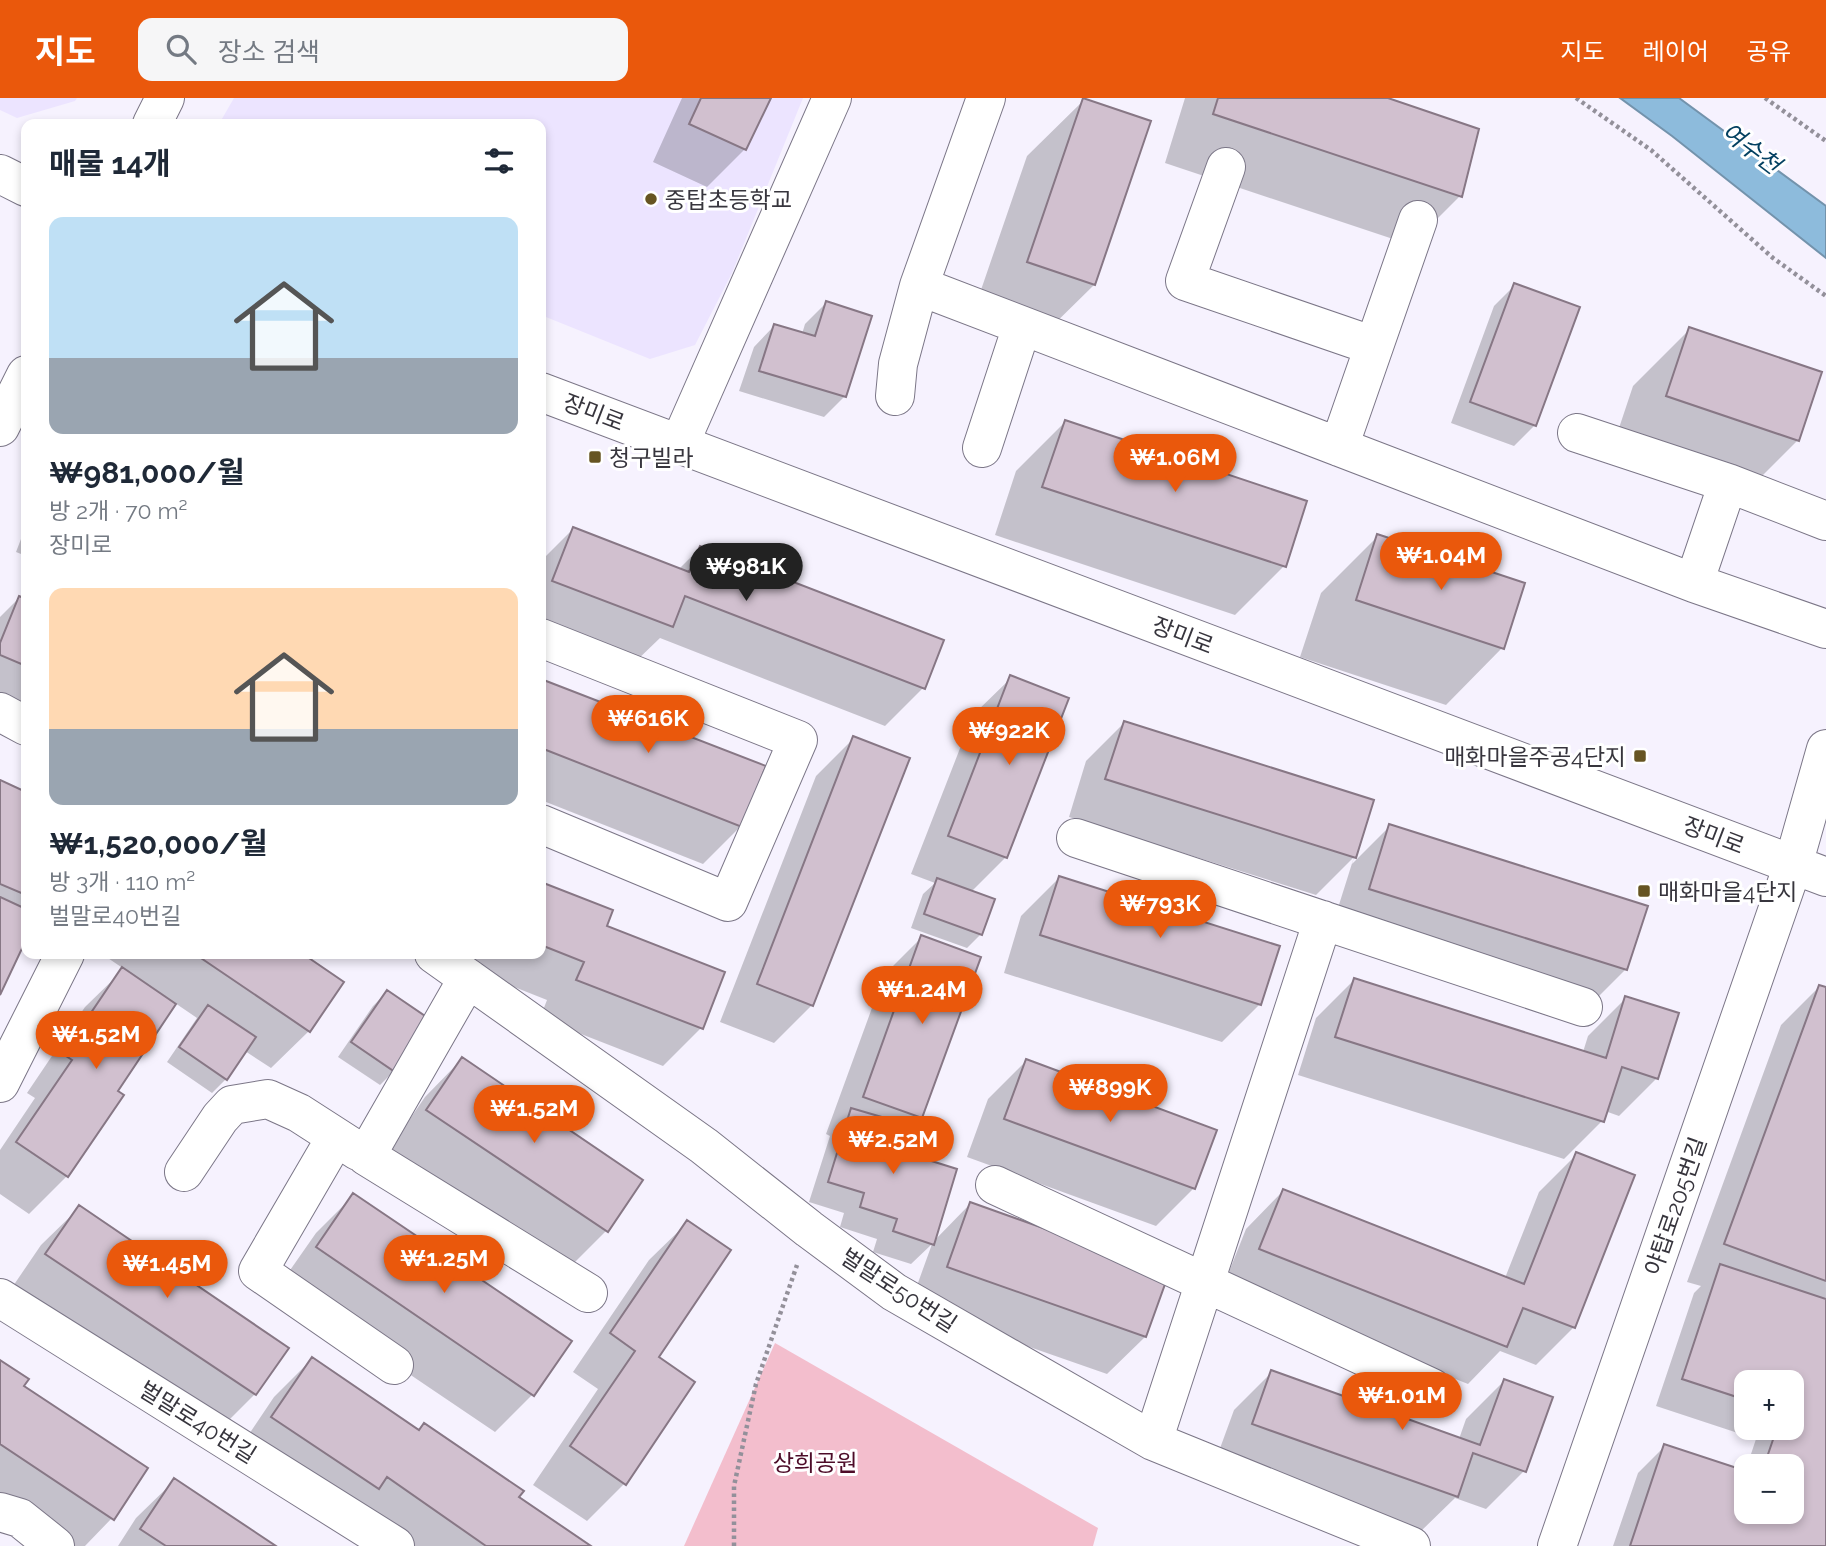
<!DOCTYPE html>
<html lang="ko">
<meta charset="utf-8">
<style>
body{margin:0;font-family:Raleway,"Noto Sans KR",sans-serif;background:#f6f6f7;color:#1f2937;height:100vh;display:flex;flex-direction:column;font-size:26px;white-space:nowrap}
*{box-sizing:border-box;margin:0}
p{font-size:23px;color:#747a83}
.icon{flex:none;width:38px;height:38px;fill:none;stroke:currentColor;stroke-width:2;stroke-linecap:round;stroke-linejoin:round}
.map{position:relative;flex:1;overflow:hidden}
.panel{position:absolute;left:21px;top:21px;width:525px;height:840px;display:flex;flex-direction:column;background:#fff;border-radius:14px;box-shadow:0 4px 10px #0003}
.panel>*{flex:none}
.buttons{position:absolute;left:1734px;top:1272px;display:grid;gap:14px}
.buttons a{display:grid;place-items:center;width:70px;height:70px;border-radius:14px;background:#fff;box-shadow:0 4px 10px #0003;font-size:35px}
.price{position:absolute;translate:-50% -60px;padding:0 16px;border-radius:24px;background:#ea580c;color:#fff;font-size:23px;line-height:46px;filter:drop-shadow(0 2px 4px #0008)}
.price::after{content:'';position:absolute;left:50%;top:42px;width:21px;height:16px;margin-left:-10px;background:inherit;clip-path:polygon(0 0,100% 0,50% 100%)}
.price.current{background:#222;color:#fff}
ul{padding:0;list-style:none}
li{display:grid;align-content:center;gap:14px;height:371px;padding:0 28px}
li span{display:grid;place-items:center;height:217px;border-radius:14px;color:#555}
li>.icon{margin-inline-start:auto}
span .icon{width:126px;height:126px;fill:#fffc;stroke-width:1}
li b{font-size:30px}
h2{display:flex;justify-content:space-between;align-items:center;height:84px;padding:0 28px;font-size:30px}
header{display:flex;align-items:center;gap:42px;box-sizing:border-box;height:98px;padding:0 35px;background:#ea580c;color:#fff}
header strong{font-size:33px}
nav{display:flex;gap:38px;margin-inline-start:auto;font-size:24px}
.search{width:490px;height:63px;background:#f6f6f7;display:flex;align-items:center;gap:18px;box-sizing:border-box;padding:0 24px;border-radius:14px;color:#747a83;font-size:26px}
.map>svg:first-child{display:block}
.built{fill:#ece4ff}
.green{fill:#f3becd}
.water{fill:#8dbbdc;stroke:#7393ac;stroke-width:2}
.shadow{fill:#0003;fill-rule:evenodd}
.building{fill:#d1c0cf;stroke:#877785;stroke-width:2}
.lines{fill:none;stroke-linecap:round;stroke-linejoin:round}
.minor-casing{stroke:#7b7687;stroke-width:40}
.path{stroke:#93909a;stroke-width:4.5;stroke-dasharray:3.5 3.5;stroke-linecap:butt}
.minor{stroke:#fff;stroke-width:38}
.poi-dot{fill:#665422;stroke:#fff;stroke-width:2.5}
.labels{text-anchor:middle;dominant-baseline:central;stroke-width:6;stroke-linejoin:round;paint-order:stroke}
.poi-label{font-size:23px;fill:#37353d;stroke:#fff;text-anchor:start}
.street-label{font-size:23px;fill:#37353d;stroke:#fff}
.park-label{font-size:23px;fill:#4d0c28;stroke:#fff}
.water-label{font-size:24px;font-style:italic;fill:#044161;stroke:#fff}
</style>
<header>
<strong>지도</strong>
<div class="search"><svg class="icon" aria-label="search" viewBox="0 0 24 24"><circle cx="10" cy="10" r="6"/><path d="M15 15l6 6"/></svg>장소 검색</div>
<nav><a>지도</a><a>레이어</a><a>공유</a></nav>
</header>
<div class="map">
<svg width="1826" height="1448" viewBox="0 0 1826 1448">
<rect width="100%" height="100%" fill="#f6f2fe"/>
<path class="built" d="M 0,0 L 77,0 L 75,3 L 17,20 L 0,12 Z
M 234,0 L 803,0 L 732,175 L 695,247 L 650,261 L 541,217 L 541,26 L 219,26 Z"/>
<path class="green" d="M 775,1245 L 1098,1430 L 1093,1448 L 684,1448 Z"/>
<path class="water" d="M 1620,0 L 1679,0 L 1826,108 L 1826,160 L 1672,38 Z"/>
<path class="shadow" d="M 682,0 L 769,0 L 745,51 L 707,89 L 653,64 Z
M 1185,0 L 1383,0 L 1460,98 L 1411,147 L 1165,65 Z
M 1084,2 L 1149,24 L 1094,187 L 1037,243 L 971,221 L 1027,58 Z
M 1515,187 L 1535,327 L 1514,348 L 1451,325 L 1494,208 Z
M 826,205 L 845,298 L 824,319 L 739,293 L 754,249 L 774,228 L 802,236 L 805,226 Z
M 1690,231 L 1798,342 L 1741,399 L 1611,354 L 1633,288 Z
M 1065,324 L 1284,468 L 1235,517 L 995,437 L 1016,373 Z
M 26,428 L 26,458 L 16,454 Z
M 573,431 L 678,472 L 700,450 L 923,590 L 885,628 L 660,540 L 633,566 L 541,531 L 541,463 Z
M 1378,438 L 1502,550 L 1446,607 L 1300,559 L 1321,495 Z
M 19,500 L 26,503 L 26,620 L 0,610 L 0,519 Z
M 1011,580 L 1066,601 L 1005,760 L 971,794 L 981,836 L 967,850 L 911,830 L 923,796 L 935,785 L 911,776 L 973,617 Z
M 541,583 L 764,669 L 741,728 L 703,766 L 541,702 Z
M 1124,625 L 1372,703 L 1352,766 L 1390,728 L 1626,871 L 1588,909 L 1332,829 L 1354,759 L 1316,797 L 1069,719 L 1086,663 Z
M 854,640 L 812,907 L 774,945 L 720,924 L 816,678 Z
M 0,684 L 26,695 L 26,810 L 24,812 L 26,813 L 26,838 L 0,893 Z
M 1059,780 L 1277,850 L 1259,907 L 1222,944 L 1004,875 L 1021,818 Z
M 541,786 L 611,813 L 604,829 L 701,930 L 663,968 L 540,920 L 547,902 L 433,857 L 541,856 Z
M 922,839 L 921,1019 L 899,1041 L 919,1061 L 933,1144 L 970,1106 L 1145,1239 L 1107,1276 L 910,1207 L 932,1146 L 911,1166 L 873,1154 L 877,1141 L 840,1129 L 844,1115 L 809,1104 L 830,1038 L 826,1036 L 884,877 Z
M 102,856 L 300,856 L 342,884 L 309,933 L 271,970 L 245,953 L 226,981 L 212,995 L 167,964 L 197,920 L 175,905 L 115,993 L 67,1078 L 29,1116 L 0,1096 L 0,1052 L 35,1000 L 27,995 L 85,909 L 124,871 Z
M 1354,882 L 1583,954 L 1588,938 L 1626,900 L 1657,980 L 1619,1018 L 1605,1013 L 1602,1023 L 1564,1061 L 1298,977 L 1316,920 Z
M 1819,889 L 1826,891 L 1826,1448 L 1613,1448 L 1638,1375 L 1665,1348 L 1745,1374 L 1746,1370 L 1746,1414 L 1792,1414 L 1792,1368 L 1747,1368 L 1756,1341 L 1656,1308 L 1694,1195 L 1701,1188 L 1687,1184 L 1781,927 ZM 1746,1284 L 1792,1284 L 1792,1330 L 1746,1330 Z
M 387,894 L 394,973 L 380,987 L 338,959 L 373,908 Z
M 462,961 L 641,1082 L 606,1133 L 568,1171 L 390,1050 L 425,999 Z
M 1026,963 L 1194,1090 L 1156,1128 L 967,1059 L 988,1001 Z
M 1577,1056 L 1574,1229 L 1536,1267 L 1500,1253 L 1468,1286 L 1223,1189 L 1246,1131 L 1283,1093 L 1505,1180 L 1539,1094 Z
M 354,1097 L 533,1296 L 495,1334 L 279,1188 L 316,1135 Z
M 79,1110 L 286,1250 L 255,1296 L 217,1334 L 9,1194 L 41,1147 Z
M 687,1125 L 625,1385 L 587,1423 L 533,1387 L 598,1291 L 573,1274 L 649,1162 Z
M 312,1261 L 517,1400 L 588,1448 L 395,1448 L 235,1357 L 274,1299 Z
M 0,1264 L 22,1288 L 112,1420 L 85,1448 L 59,1448 L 0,1409 Z
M 1271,1275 L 1459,1341 L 1466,1321 L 1504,1283 L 1550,1300 L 1524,1373 L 1486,1411 L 1455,1400 L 1418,1436 L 1215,1364 L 1234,1312 Z
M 174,1383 L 273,1448 L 118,1448 L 136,1420 Z"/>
<path class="building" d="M 701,0 L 771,0 L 746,52 L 689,26 Z
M 1083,0 L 1151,23 L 1095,187 L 1027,164 Z
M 1218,0 L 1388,0 L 1479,31 L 1462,99 L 1213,16 Z
M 1514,185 L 1580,209 L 1536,328 L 1470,304 Z
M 826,203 L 872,218 L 846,299 L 759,273 L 774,226 L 815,238 Z
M 1689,229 L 1822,274 L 1799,343 L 1666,298 Z
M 1065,322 L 1307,403 L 1286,469 L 1042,389 Z
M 573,429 L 689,474 L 700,448 L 944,542 L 925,591 L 685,498 L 673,529 L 552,483 Z
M 1377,436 L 1525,485 L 1504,551 L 1356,502 Z
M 19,498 L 26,501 L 26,568 L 0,557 L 0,545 Z
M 1010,577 L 1069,600 L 1007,760 L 948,738 Z
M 541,581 L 766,668 L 742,729 L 541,650 Z
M 1124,623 L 1374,702 L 1356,760 L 1105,681 Z
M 853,638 L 910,660 L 813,908 L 757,886 Z
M 0,682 L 26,694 L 26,797 L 0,786 Z
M 1389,726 L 1648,808 L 1627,872 L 1369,791 Z
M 1059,778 L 1280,848 L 1261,907 L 1040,837 Z
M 937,780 L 995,801 L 982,837 L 924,816 Z
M 541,784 L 613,812 L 607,828 L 725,874 L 703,931 L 576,882 L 584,864 L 541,847 Z
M 0,799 L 26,811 L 26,842 L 0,897 Z
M 921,837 L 981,859 L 922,1020 L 863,999 Z
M 195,856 L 303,856 L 344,884 L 310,934 Z
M 122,869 L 176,906 L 118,993 L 124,997 L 68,1079 L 16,1044 L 72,962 L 63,956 Z
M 1354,880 L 1606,960 L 1625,898 L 1679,915 L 1658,981 L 1622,969 L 1604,1024 L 1335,939 Z
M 1819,887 L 1826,889 L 1826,1183 L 1724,1146 Z
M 387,892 L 431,922 L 395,974 L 351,944 Z
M 208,907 L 256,939 L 227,982 L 179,949 Z
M 462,959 L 643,1082 L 608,1134 L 426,1012 Z
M 1026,961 L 1217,1032 L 1195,1091 L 1004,1021 Z
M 851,1010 L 892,1022 L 888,1035 L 926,1047 L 922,1060 L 957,1071 L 934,1147 L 893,1133 L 897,1121 L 860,1109 L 864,1095 L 828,1084 Z
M 1576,1054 L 1635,1077 L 1575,1230 L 1523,1210 L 1507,1249 L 1259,1151 L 1283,1091 L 1524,1186 Z
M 353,1095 L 572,1243 L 534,1298 L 316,1149 Z
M 970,1104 L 1169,1175 L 1146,1239 L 947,1169 Z
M 79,1107 L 289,1250 L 256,1297 L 45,1156 Z
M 687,1122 L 731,1152 L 659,1259 L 695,1284 L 626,1387 L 570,1348 L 635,1253 L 610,1235 Z
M 1720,1166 L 1826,1201 L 1826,1448 L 1630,1448 L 1664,1346 L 1746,1373 L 1746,1414 L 1792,1414 L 1792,1368 L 1764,1368 L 1777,1330 L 1792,1330 L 1792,1284 L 1746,1284 L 1746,1302 L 1682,1281 Z
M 312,1259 L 419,1332 L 424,1325 L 524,1393 L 519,1399 L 591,1448 L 486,1448 L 387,1379 L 379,1391 L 271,1319 Z
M 0,1262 L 29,1281 L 24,1288 L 148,1370 L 114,1422 L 0,1346 Z
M 1271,1272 L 1480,1347 L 1504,1281 L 1553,1299 L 1526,1374 L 1473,1355 L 1458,1399 L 1252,1326 Z
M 174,1380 L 276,1448 L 166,1448 L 140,1431 Z"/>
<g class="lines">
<g class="minor-casing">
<path id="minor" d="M 986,0 L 919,188 L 1694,485 L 1826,531
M 152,26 L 165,0
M 1226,69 L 1185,183 L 1374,248
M 0,76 L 26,89
M 541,294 L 1826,779
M 895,298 L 898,266 L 919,188
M 0,329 L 26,277
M 1577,335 L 1728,385
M 679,347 L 832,0
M 1339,349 L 1418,122
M 982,350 L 1022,228
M 1694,485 L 1728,385 L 1826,423
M 541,540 L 798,642 L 728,804 L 541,726
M 0,614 L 26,628
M 1076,740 L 1583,909
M 434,856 L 704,1048 L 809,1131 L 894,1194 L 1153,1343 L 1411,1448
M 468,880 L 366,1058 L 588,1195
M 0,985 L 65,856
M 336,1039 L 258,1173 L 394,1267
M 184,1074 L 220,1020 L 232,1007 L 268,1001 L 299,1015 L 358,1053
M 995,1087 L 1432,1290
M 0,1200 L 395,1448
M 1153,1343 L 1323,822
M 0,1414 L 20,1420 L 55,1448
M 1557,1448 L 1793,767 L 1826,651"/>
</g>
<path class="path" d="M 1576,0 L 1651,52 L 1773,160 L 1826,198
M 1765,0 L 1826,43
M 734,1448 L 734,1388 L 756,1286 L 797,1167"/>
<use href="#minor" class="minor"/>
</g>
<g class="poi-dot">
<circle cx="651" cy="101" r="7"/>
<rect x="588" y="352" width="14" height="14" rx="3.5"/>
<rect x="1633" y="651" width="14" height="14" rx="3.5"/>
<rect x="1637" y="786" width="14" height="14" rx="3.5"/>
</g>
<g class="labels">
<g class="poi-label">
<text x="665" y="101">중탑초등학교</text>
<text x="609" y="359">청구빌라</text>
<text x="1626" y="658" text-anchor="end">매화마을주공4단지</text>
<text x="1658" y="793">매화마을4단지</text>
</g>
<g class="street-label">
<text transform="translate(594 314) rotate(21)">장미로</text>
<text transform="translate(1183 537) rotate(21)">장미로</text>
<text transform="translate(1714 737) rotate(21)">장미로</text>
<text transform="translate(1675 1108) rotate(-71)">야탑로205번길</text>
<text transform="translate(899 1192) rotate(33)">벌말로50번길</text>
<text transform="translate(198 1324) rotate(32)">벌말로40번길</text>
</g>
<g class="park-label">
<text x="815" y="1364">상희공원</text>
</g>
<g class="water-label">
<text transform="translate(1751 50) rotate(37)">여수천</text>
</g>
</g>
</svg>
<div class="buttons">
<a>+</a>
<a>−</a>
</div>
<b class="price" style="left:1175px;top:396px">₩1.06M</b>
<b class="price" style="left:1441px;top:494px">₩1.04M</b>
<b class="price current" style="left:746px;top:505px">₩981K</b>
<b class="price" style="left:648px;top:657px">₩616K</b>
<b class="price" style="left:1009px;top:669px">₩922K</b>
<b class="price" style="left:1160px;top:842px">₩793K</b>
<b class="price" style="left:922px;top:928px">₩1.24M</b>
<b class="price" style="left:96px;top:973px">₩1.52M</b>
<b class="price" style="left:1110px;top:1026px">₩899K</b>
<b class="price" style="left:534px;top:1047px">₩1.52M</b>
<b class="price" style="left:893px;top:1078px">₩2.52M</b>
<b class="price" style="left:444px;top:1197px">₩1.25M</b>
<b class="price" style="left:167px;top:1202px">₩1.45M</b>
<b class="price" style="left:1402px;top:1334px">₩1.01M</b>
<section class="panel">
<h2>매물 14개<svg class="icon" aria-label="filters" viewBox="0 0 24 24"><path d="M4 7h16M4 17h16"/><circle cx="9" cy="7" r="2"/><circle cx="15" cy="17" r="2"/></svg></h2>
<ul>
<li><span style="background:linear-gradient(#bfe0f5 65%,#9aa5b1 0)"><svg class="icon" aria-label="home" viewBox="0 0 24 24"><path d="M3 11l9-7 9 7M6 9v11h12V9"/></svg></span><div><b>₩981,000/월</b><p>방 2개 · 70 m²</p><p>장미로</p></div></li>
<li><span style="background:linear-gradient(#ffd9b3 65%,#9aa5b1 0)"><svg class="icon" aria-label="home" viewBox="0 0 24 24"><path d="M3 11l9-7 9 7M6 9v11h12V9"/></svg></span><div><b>₩1,520,000/월</b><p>방 3개 · 110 m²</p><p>벌말로40번길</p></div></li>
</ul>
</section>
</div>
